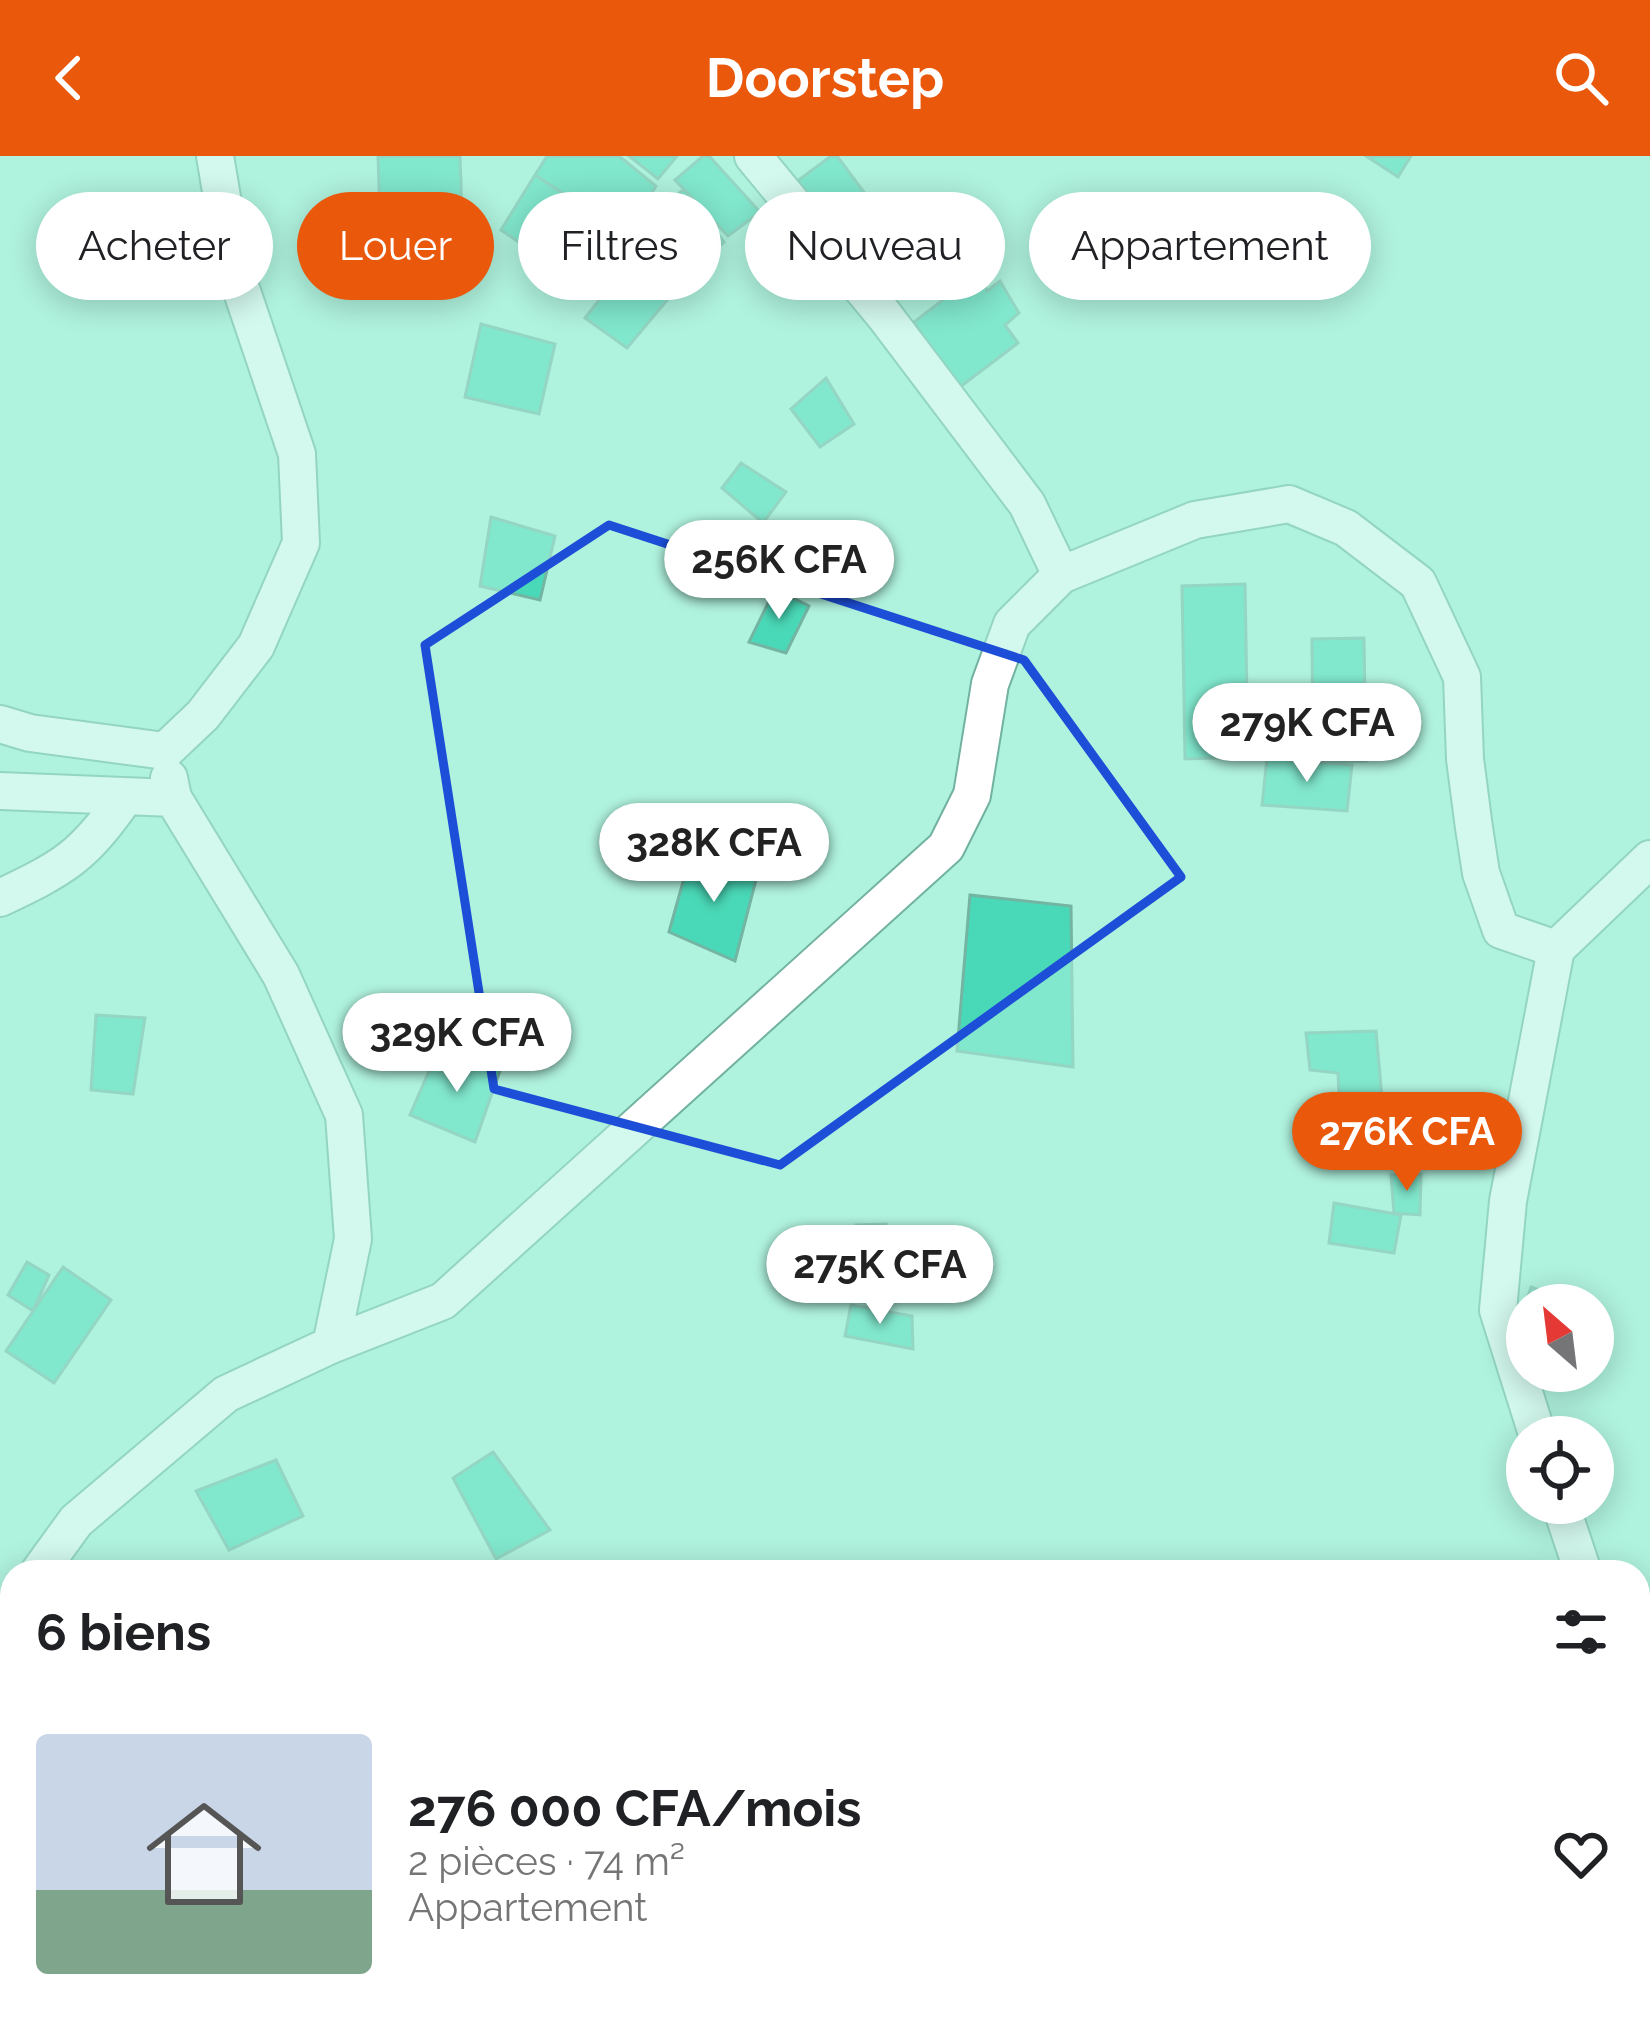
<!DOCTYPE html>
<html lang="fr">
<meta charset="utf-8">
<style>
body{margin:0;font-family:Raleway,sans-serif;background:#f6f6f6;color:#202124;height:100vh;display:flex;flex-direction:column;font-size:45px;white-space:nowrap}
*{box-sizing:border-box;margin:0}
p{font-size:39px;color:#757577}
.icon{flex:none;width:66px;height:66px;fill:none;stroke:currentColor;stroke-width:2;stroke-linecap:round;stroke-linejoin:round}
.map{position:relative;flex:1;overflow:hidden}
.details{position:absolute;left:0px;top:1404px;width:1650px;height:471px;display:flex;flex-direction:column;background:#fff;border-radius:36px 36px 0 0;box-shadow:0 6px 30px #0003}
.details>*{flex:none}
.hud{position:absolute;left:36px;top:36px;width:1578px;height:108px;display:flex;gap:24px}
.needle{width:78px;rotate:332deg}
.tools{position:absolute;left:1506px;top:1128px;display:grid;gap:24px}
.tools a{display:grid;place-items:center;width:108px;height:108px;border-radius:50%;background:#fff;box-shadow:0 6px 30px #0003;font-size:60px}
.price{position:absolute;translate:-50% -102px;padding:0 27px;border-radius:42px;background:#fff;color:#222;font-size:39px;line-height:78px;filter:drop-shadow(0 3px 6px #0008)}
.price::after{content:'';position:absolute;left:50%;top:72px;width:36px;height:27px;margin-left:-18px;background:inherit;clip-path:polygon(0 0,100% 0,50% 100%)}
.price.selected{background:#ea580c;color:#fff}
ul{padding:0;list-style:none}
li{display:flex;align-items:center;gap:36px;height:300px;padding:0 36px}
li+li{border-top:3px solid #e0e0e0}
li span{display:grid;place-items:center;flex:none;width:336px;height:240px;border-radius:12px;color:#555}
li>.icon{margin-inline-start:auto}
span .icon{width:144px;height:144px;fill:#fffc;stroke-width:1}
li b{font-size:51px}
h2{display:flex;justify-content:space-between;align-items:center;height:144px;padding:0 36px;font-size:51px}
.tag{padding:0 42px;border-radius:54px;background:#fff;box-shadow:0 6px 30px #0003;font-size:42px;line-height:108px}
.tag.selected{background:#ea580c;color:#fff}
header{display:flex;justify-content:space-between;align-items:center;height:156px;padding:0 36px;background:#ea580c;color:#fff;font-size:54px;font-weight:700}
.map>svg:first-child{display:block}
.building{fill:#4ad9b8;stroke:#73b4a2;stroke-width:3}
.lines{fill:none;stroke-linecap:round;stroke-linejoin:round}
.minor-casing{stroke:#71b2a0;stroke-width:40}
.minor{stroke:#fff;stroke-width:36}
.marked{fill:none;stroke:#1d4ed8;stroke-width:9;stroke-linejoin:round}
</style>
<header><svg class="icon" aria-label="back" viewBox="0 0 24 24"><path d="M15 5l-7 7 7 7"/></svg>Doorstep<svg class="icon" aria-label="search" viewBox="0 0 24 24"><circle cx="10" cy="10" r="6"/><path d="M15 15l6 6"/></svg></header>
<div class="map">
<svg width="1650" height="1874" viewBox="0 0 1650 1874">
<rect width="100%" height="100%" fill="#aff2de"/>
<path class="building" d="M 378,0 L 460,0 L 462,57 L 380,60 Z
M 547,0 L 619,0 L 656,30 L 626,79 L 535,19 Z
M 629,0 L 677,0 L 658,23 Z
M 703,0 L 709,0 L 760,56 L 728,80 L 675,24 Z
M 831,0 L 837,0 L 878,55 L 839,84 L 796,26 Z
M 1366,0 L 1411,0 L 1398,21 Z
M 535,19 L 626,79 L 587,133 L 501,74 Z
M 684,33 L 724,86 L 695,111 L 656,57 Z
M 653,75 L 695,111 L 627,192 L 585,162 Z
M 979,116 L 987,135 L 1000,125 L 1019,157 L 1005,169 L 1018,187 L 956,234 L 914,166 Z
M 481,168 L 555,188 L 539,258 L 465,241 Z
M 826,222 L 854,268 L 820,291 L 791,253 Z
M 741,307 L 786,336 L 763,367 L 722,332 Z
M 491,361 L 555,380 L 540,444 L 480,430 Z
M 1245,428 L 1248,601 L 1185,603 L 1182,430 Z
M 775,433 L 809,450 L 786,497 L 749,486 Z
M 1364,482 L 1366,605 L 1313,606 L 1312,483 Z
M 1267,602 L 1352,609 L 1347,655 L 1262,649 Z
M 691,697 L 758,716 L 735,805 L 669,776 Z
M 970,739 L 1071,750 L 1073,911 L 957,895 Z
M 96,859 L 145,862 L 133,938 L 91,934 Z
M 1376,875 L 1385,976 L 1341,980 L 1338,917 L 1310,914 L 1306,877 Z
M 435,901 L 503,906 L 475,986 L 410,959 Z
M 1421,1018 L 1420,1059 L 1394,1057 L 1391,1019 Z
M 1334,1047 L 1401,1059 L 1394,1097 L 1329,1087 Z
M 886,1068 L 879,1119 L 849,1123 L 856,1069 Z
M 27,1106 L 49,1119 L 33,1155 L 8,1139 Z
M 63,1111 L 111,1144 L 54,1227 L 6,1195 Z
M 1531,1131 L 1580,1149 L 1527,1149 L 1527,1180 L 1517,1177 Z
M 851,1149 L 912,1160 L 913,1193 L 845,1180 Z
M 493,1296 L 550,1374 L 496,1403 L 453,1322 Z
M 276,1304 L 303,1360 L 229,1394 L 196,1335 Z
M 1213,1863 L 1281,1863 L 1292,1874 L 1223,1874 Z
M 1307,1863 L 1352,1863 L 1354,1866 L 1348,1874 L 1318,1874 Z"/>
<g class="lines">
<g class="minor-casing">
<path id="minor" d="M 753,0 L 884,159 L 1027,348 L 1061,419
M 0,568 L 30,577 L 165,595
M 165,595 L 203,559 L 256,490 L 301,387 L 297,298 L 234,112 L 215,0
M 0,635 L 173,642 L 169,622
M 173,642 L 281,819 L 344,959 L 353,1083 L 331,1189
M 0,742 C 65,711 83,701 125,641
M 1538,1281 L 1498,1154 L 1508,1045 L 1556,793
M 1560,1347 L 1583,1416
M 39,1416 L 76,1365 L 226,1238 L 331,1189 L 443,1145 L 946,691 L 972,639 L 990,528 L 1012,468 L 1061,419 L 1195,364 L 1289,348 L 1346,372 L 1418,427 L 1462,521 L 1465,603 L 1474,672 L 1481,717 L 1501,774 L 1556,793 L 1650,703
M 0,1573 L 12,1541
M 1638,1614 L 1650,1660"/>
</g>
<use href="#minor" class="minor"/>
</g>
<path d="M0 0H1650V1874H0ZM 609,369 L 1024,504 L 1181,721 L 780,1009 L 494,933 L 425,489 Z" fill="#aff2de" fill-opacity=".55" fill-rule="evenodd"/>
<path class="marked" d="M 609,369 L 1024,504 L 1181,721 L 780,1009 L 494,933 L 425,489 Z"/>
</svg>
<div class="tools">
<a><svg class="needle" viewBox="-14 -14 28 28"><path d="M0-13l5 13h-10z" fill="#e53935"/><path d="M0 13l5-13h-10z" fill="#757577"/></svg></a>
<a><svg class="icon" aria-label="locate" viewBox="0 0 24 24"><circle cx="12" cy="12" r="6"/><path d="M12 2v4M12 18v4M2 12h4M18 12h4"/></svg></a>
</div>
<b class="price" style="left:779px;top:466px">256K CFA</b>
<b class="price" style="left:1307px;top:629px">279K CFA</b>
<b class="price" style="left:714px;top:749px">328K CFA</b>
<b class="price" style="left:457px;top:939px">329K CFA</b>
<b class="price selected" style="left:1407px;top:1038px">276K CFA</b>
<b class="price" style="left:880px;top:1171px">275K CFA</b>
<div class="hud">
<a class="tag">Acheter</a>
<a class="tag selected">Louer</a>
<a class="tag">Filtres</a>
<a class="tag">Nouveau</a>
<a class="tag">Appartement</a>
</div>
<section class="details">
<h2>6 biens<svg class="icon" aria-label="filters" viewBox="0 0 24 24"><path d="M4 7h16M4 17h16"/><circle cx="9" cy="7" r="2"/><circle cx="15" cy="17" r="2"/></svg></h2>
<ul>
<li><span style="background:linear-gradient(#c9d6e8 65%,#7fa58c 0)"><svg class="icon" aria-label="home" viewBox="0 0 24 24"><path d="M3 11l9-7 9 7M6 9v11h12V9"/></svg></span><div><b>276 000 CFA/mois</b><p>2 pièces · 74 m²</p><p>Appartement</p></div><svg class="icon" aria-label="heart" viewBox="0 0 24 24"><path d="M12 20l-8-8c-3-5 5-10 8-4 3-6 11-1 8 4z"/></svg></li>
</ul>
</section>
</div>
